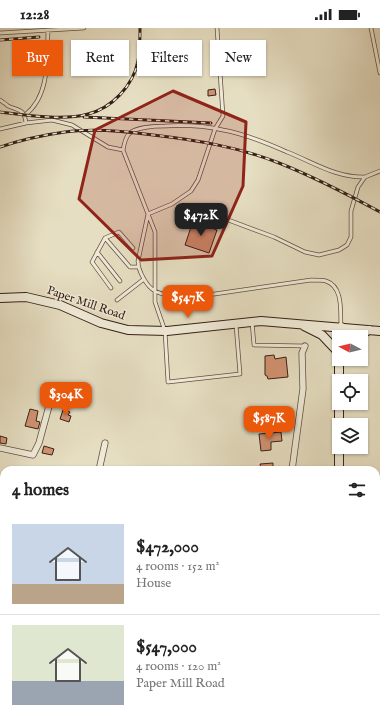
<!DOCTYPE html>
<meta charset="utf-8">
<style>
body{margin:0;font-family:"IM FELL English",serif;background:#f2f2f2;color:#222;height:100vh;display:flex;flex-direction:column;font-size:15px;white-space:nowrap}
*{box-sizing:border-box;margin:0}
p{font-size:13px;color:#767676}
.icon{flex:none;width:22px;height:22px;fill:none;stroke:currentColor;stroke-width:2;stroke-linecap:round;stroke-linejoin:round}
.map{position:relative;flex:1;overflow:hidden}
.details{position:absolute;left:0px;top:438px;width:380px;height:256px;display:flex;flex-direction:column;background:#fff;border-radius:12px 12px 0 0;box-shadow:0 1px 3px #0004}
.details>*{flex:none}
.banner{position:absolute;left:12px;top:12px;width:356px;height:36px;display:flex;gap:8px}
.needle{width:26px;rotate:277deg}
.buttons{position:absolute;left:332px;top:302px;display:grid;gap:8px}
.buttons a{display:grid;place-items:center;width:36px;height:36px;border-radius:0px;background:#fff;box-shadow:0 1px 3px #0004;font-size:20px}
.price{position:absolute;translate:-50% -34px;padding:0 9px;border-radius:8px;background:#ea580c;color:#fff;font-size:13px;line-height:26px;filter:drop-shadow(0 1px 2px #0008)}
.price::after{content:'';position:absolute;left:50%;top:24px;width:12px;height:9px;margin-left:-6px;background:inherit;clip-path:polygon(0 0,100% 0,50% 100%)}
.price.current{background:#222;color:#fff}
ul{padding:0;list-style:none}
li{display:flex;align-items:center;gap:12px;height:100px;padding:0 12px}
li+li{border-top:1px solid #e0e0e0}
li span{display:grid;place-items:center;flex:none;width:112px;height:80px;border-radius:0px;color:#555}
li>.icon{margin-inline-start:auto}
span .icon{width:48px;height:48px;fill:#fffc;stroke-width:1}
li b{font-size:17px}
h2{display:flex;justify-content:space-between;align-items:center;height:48px;padding:0 12px;font-size:17px}
.chip{padding:0 14px;border-radius:0px;background:#fff;box-shadow:0 1px 3px #0004;font-size:14px;line-height:36px}
.chip.current{background:#ea580c;color:#fff}
.status{display:flex;justify-content:space-between;align-items:center;height:28px;padding:0 20px;background:#fff;direction:ltr}
.status svg{height:11px;fill:currentColor}
.map>svg:first-child{display:block}
.green{fill:#b3c295;stroke:#747156}
.building{fill:#d19271;stroke:#352016}
.lines{fill:none;stroke-linecap:round;stroke-linejoin:round}
.lane-casing{stroke:#615041;stroke-width:4.5}
.street-casing{stroke:#615041;stroke-width:7}
.secondary-casing{stroke:#352016;stroke-width:10}
.lane{stroke:#efead7;stroke-width:3}
.street{stroke:#efead7;stroke-width:5.5}
.secondary{stroke:#efead7;stroke-width:8}
.rail-casing{stroke:#352016;stroke-width:3}
.rail{stroke:#efead7;stroke-width:1.5;stroke-dasharray:4.5;stroke-linecap:butt}
.marked{fill:#8f2418;fill-opacity:0.2;stroke:#8f2418;stroke-width:3;stroke-linejoin:round}
.labels{text-anchor:middle;dominant-baseline:central;stroke-width:3;stroke-linejoin:round;paint-order:stroke}
.street-label{font-size:12px;fill:#352016;stroke:#efead7}
</style>
<div class="status"><b>12:28</b><svg viewBox="0 0 49 12"><path d="M0 12V9h3v3zM5 12V6h3v6zM10 12V3h3v9zM15 12V0h3v12zM26 1h20v11H26zM47 4h2v5h-2z"/></svg></div>
<div class="map">
<svg width="380" height="694" viewBox="0 0 380 694">
<rect width="100%" height="100%" fill="#e6dec2"/>
<filter id="stains"><feTurbulence type="fractalNoise" baseFrequency=".005" numOctaves="4"/><feColorMatrix values="0 0 0 0 .2 0 0 0 0 .09 0 0 0 0 .02 0 0 0 .5 -.17"/></filter>
<radialGradient id="worn" r=".72"><stop offset=".6" stop-color="#630" stop-opacity="0"/><stop offset="1" stop-color="#630" stop-opacity=".3"/></radialGradient>
<path class="green" d="M 0,650 L 4,651 L 4,690 L 17,690 L 16,694 L 0,694 Z
M 220,690 L 283,690 L 282,694 L 219,693 Z"/>
<path class="building" d="M 215,61 L 216,67 L 208,68 L 208,62 Z
M 193,193 L 217,202 L 209,225 L 185,217 Z
M 274,327 L 275,331 L 286,329 L 288,349 L 268,351 L 267,348 L 265,347 L 265,328 Z
M 30,381 L 38,383 L 36,393 L 40,394 L 38,401 L 25,398 Z
M 63,382 L 70,384 L 68,387 L 71,388 L 69,394 L 60,391 Z
M 267,384 L 279,384 L 279,392 L 267,392 Z
M 281,404 L 282,413 L 271,414 L 271,422 L 261,423 L 259,406 Z
M 0,408 L 7,410 L 6,416 L 0,415 Z
M 44,418 L 54,421 L 52,427 L 42,425 Z
M 273,435 L 273,442 L 264,442 L 263,440 L 261,440 L 260,436 Z"/>
<g class="lines">
<g class="lane-casing">
<path id="lane" d="M 371,0 L 380,45
M 0,5 L 84,0
M 0,72 C 3,74 6,76 8,78 C 19,83 24,80 26,95
M 25,87 C 50,68 47,30 48,2
M 0,101 L 26,95 L 52,92 L 72,97 L 108,119 L 123,122
M 191,178 L 274,209 L 305,224 L 319,227 L 339,222 L 347,217 L 351,209 L 351,183 L 358,159 L 365,149 L 380,143
M 148,186 L 138,233 C 138,243 147,259 155,263 C 164,268 177,269 187,270 L 311,252 C 315,252 322,252 326,253 C 344,259 340,285 341,298
M 148,186 L 172,176 L 191,163 L 198,152 L 215,101 L 223,88 L 217,0
M 105,210 L 92,234 L 111,260
M 133,220 L 119,204 L 105,210 L 130,239 L 138,239
M 97,224 L 120,253
M 117,272 L 144,251
M 252,294 L 254,317 L 305,318
M 236,297 L 240,346 L 168,354 L 165,303 L 155,274 L 155,204 L 123,122 C 124,117 125,111 128,107 C 133,99 156,98 165,98 C 184,97 205,98 223,102 C 245,106 267,115 287,124 C 313,134 336,150 365,149"/>
</g>
<g class="street-casing">
<path id="street" d="M 0,420 L 33,427 L 39,415 L 49,378
M 99,442 L 105,415
M 292,442 L 303,361 L 302,325 L 305,318
M 0,478 L 4,479
M 0,572 L 2,566
M 0,647 L 4,648
M 219,693 L 234,694
M 84,694 L 86,690
M 159,694 L 159,690
M 282,694 L 283,690"/>
</g>
<g class="secondary-casing">
<path id="secondary" d="M 0,270 L 26,269 L 60,277 L 101,295 L 128,302 L 167,303 L 261,293 L 380,303
M 304,298 L 322,307 L 339,325
M 340,309 L 341,299
M 356,309 L 369,302
M 339,442 L 339,322
M 376,575 L 380,576
M 19,694 L 21,690"/>
</g>
<use href="#lane" class="lane"/>
<use href="#street" class="street"/>
<use href="#secondary" class="secondary"/>
<g class="rail-casing">
<path id="rail" d="M 0,12 L 39,9
M 0,84 C 25,87 64,93 88,86 C 112,80 133,58 138,33 C 140,22 140,11 140,0
M 84,89 L 211,95
M 0,119 C 21,112 43,107 65,104 C 93,100 124,103 153,107 C 196,112 239,119 279,135 C 314,149 347,166 380,184"/>
</g>
<use href="#rail" class="rail"/>
</g>
<path class="marked" d="M 173,63 L 246,94 L 243,158 L 212,228 L 141,232 L 79,171 L 95,102 Z"/>
<g class="labels">
<g class="street-label">
<text transform="translate(86 275) rotate(19)">Paper Mill Road</text>
</g>
</g>
<rect width="100%" height="100%" filter="url(#stains)"/>
<rect width="100%" height="100%" fill="url(#worn)"/>
</svg>
<div class="buttons">
<a><svg class="needle" viewBox="-14 -14 28 28"><path d="M0-13l5 13h-10z" fill="#e53935"/><path d="M0 13l5-13h-10z" fill="#767676"/></svg></a>
<a><svg class="icon" aria-label="locate" viewBox="0 0 24 24"><circle cx="12" cy="12" r="6"/><path d="M12 2v4M12 18v4M2 12h4M18 12h4"/></svg></a>
<a><svg class="icon" aria-label="layers" viewBox="0 0 24 24"><path d="M12 4l9 5-9 5-9-5zM3 14l9 5 9-5"/></svg></a>
</div>
<b class="price current" style="left:201px;top:209px">$472K</b>
<b class="price" style="left:188px;top:291px">$547K</b>
<b class="price" style="left:66px;top:388px">$304K</b>
<b class="price" style="left:269px;top:412px">$587K</b>
<div class="banner">
<a class="chip current">Buy</a>
<a class="chip">Rent</a>
<a class="chip">Filters</a>
<a class="chip">New</a>
</div>
<section class="details">
<h2>4 homes<svg class="icon" aria-label="filters" viewBox="0 0 24 24"><path d="M4 7h16M4 17h16"/><circle cx="9" cy="7" r="2"/><circle cx="15" cy="17" r="2"/></svg></h2>
<ul>
<li><span style="background:linear-gradient(#c9d6e8 75%,#b9a48a 0)"><svg class="icon" aria-label="home" viewBox="0 0 24 24"><path d="M3 11l9-7 9 7M6 9v11h12V9"/></svg></span><div><b>$472,000</b><p>4 rooms · 152 m²</p><p>House</p></div></li>
<li><span style="background:linear-gradient(#dfe7d0 70%,#9aa5b1 0)"><svg class="icon" aria-label="home" viewBox="0 0 24 24"><path d="M3 11l9-7 9 7M6 9v11h12V9"/></svg></span><div><b>$547,000</b><p>4 rooms · 120 m²</p><p>Paper Mill Road</p></div></li>
</ul>
</section>
</div>
